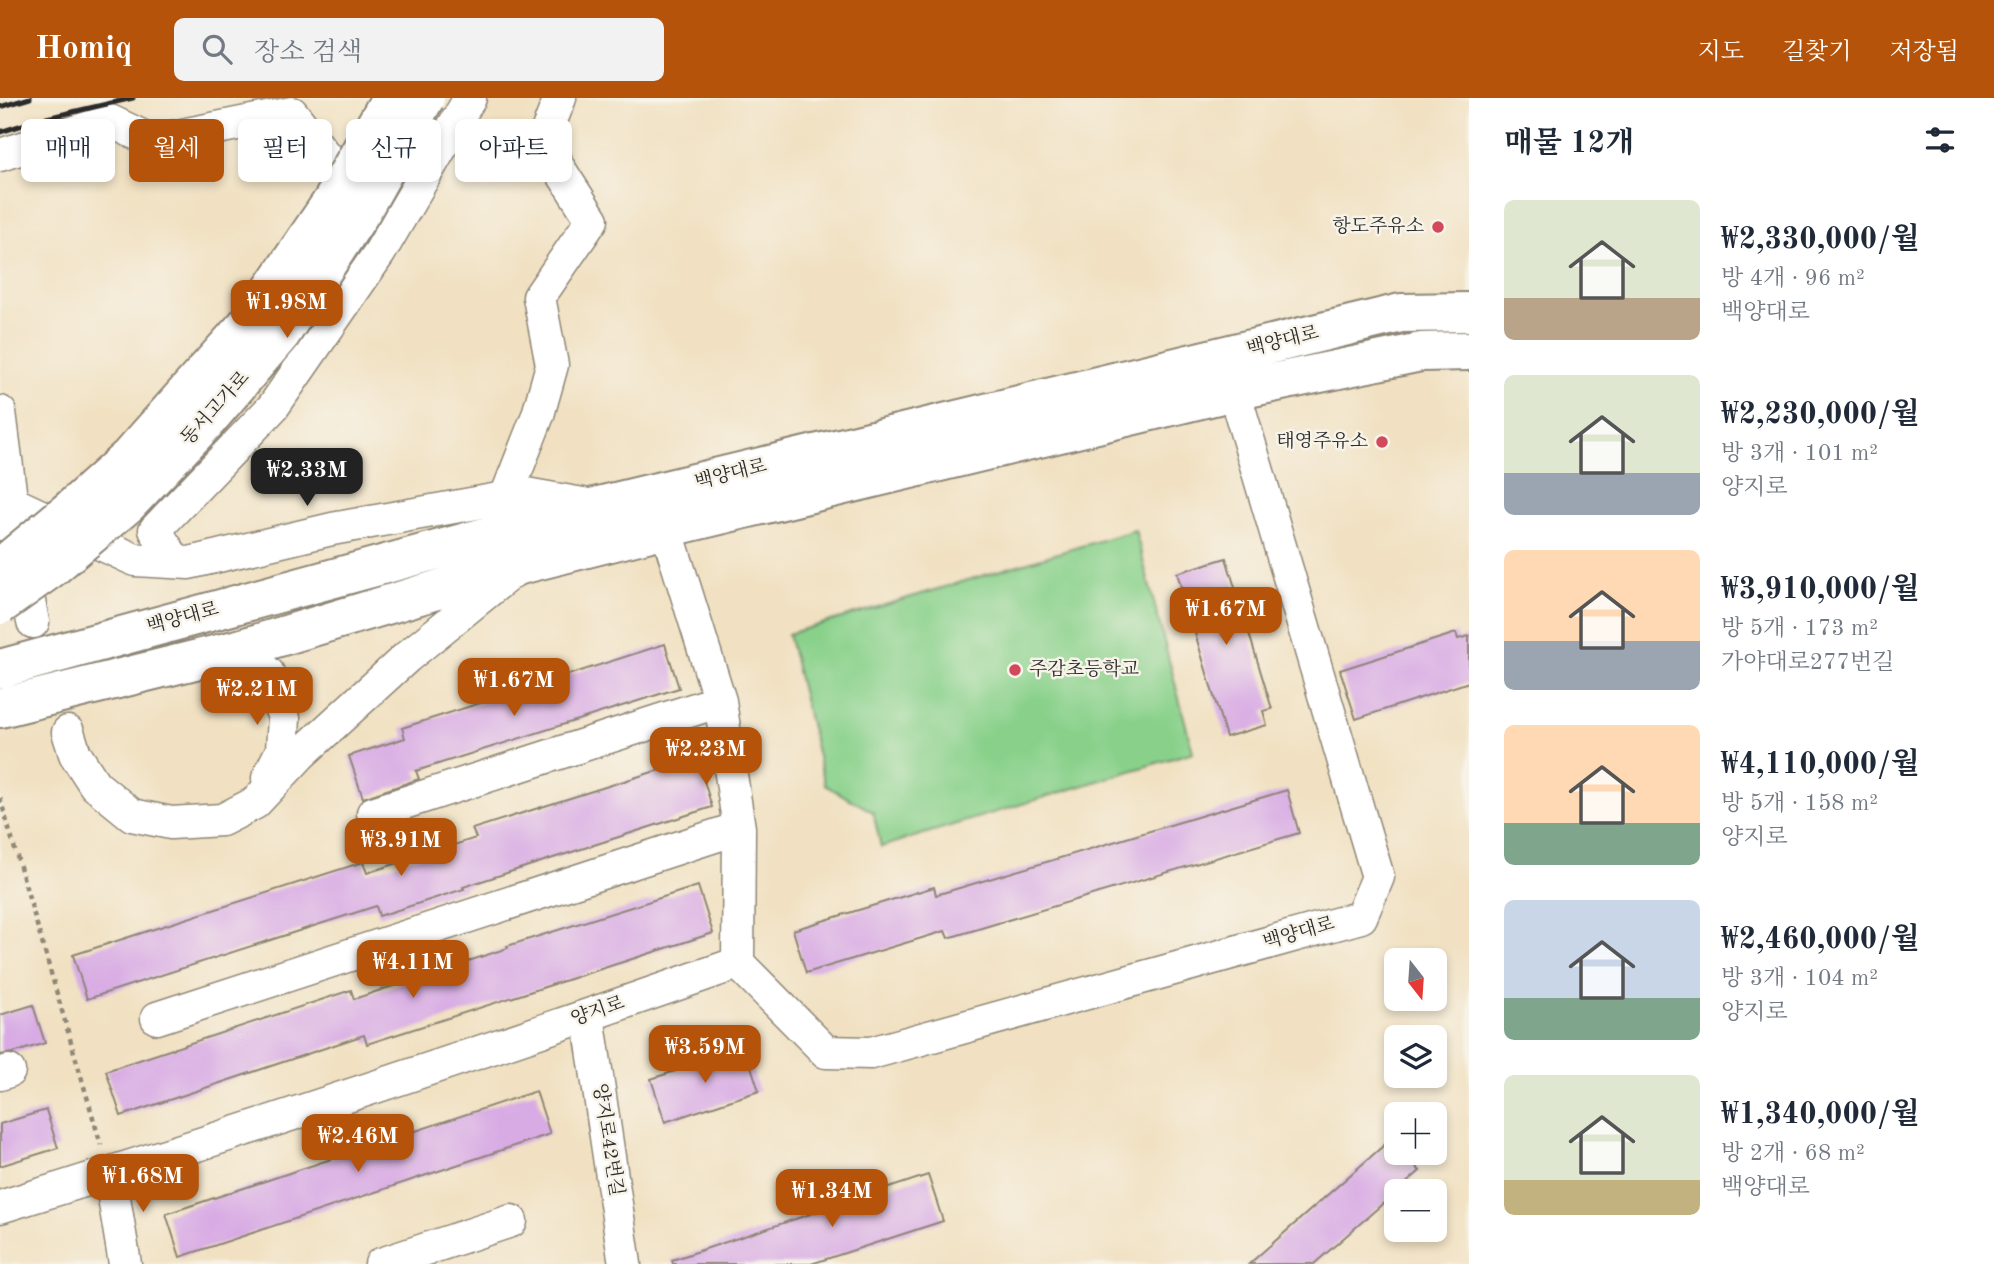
<!DOCTYPE html>
<html lang="ko">
<meta charset="utf-8">
<style>
body{margin:0;font-family:"Old Standard TT","Noto Serif KR",serif;background:#f2f2f3;color:#1f2937;height:100vh;display:flex;flex-direction:column;font-size:26px;white-space:nowrap}
*{box-sizing:border-box;margin:0}
p{font-size:23px;color:#747a83}
.icon{flex:none;width:38px;height:38px;fill:none;stroke:currentColor;stroke-width:2;stroke-linecap:round;stroke-linejoin:round}
.map{position:relative;flex:1;overflow:hidden}
.side{display:flex;flex-direction:column;background:#fff;width:525px}
.side>*{flex:none}
.top-card{position:absolute;left:21px;top:21px;width:665px;height:63px;display:flex;gap:14px}
.needle{width:46px;rotate:163deg}
.tools{position:absolute;left:1384px;top:850px;display:grid;gap:14px}
.tools a{display:grid;place-items:center;width:63px;height:63px;border-radius:10px;background:#fff;box-shadow:0 4px 10px #0003;font-size:35px}
.price{position:absolute;translate:-50% -60px;padding:0 16px;border-radius:14px;background:#b45309;color:#fff;font-size:23px;line-height:46px;filter:drop-shadow(0 2px 4px #0008)}
.price::after{content:'';position:absolute;left:50%;top:42px;width:21px;height:16px;margin-left:-10px;background:inherit;clip-path:polygon(0 0,100% 0,50% 100%)}
.price.selected{background:#222;color:#fff}
ul{padding:0;list-style:none}
li{display:flex;align-items:center;gap:21px;height:175px;padding:0 35px}
li span{display:grid;place-items:center;flex:none;width:196px;height:140px;border-radius:10px;color:#555}
li>.icon{margin-inline-start:auto}
span .icon{width:84px;height:84px;fill:#fffc;stroke-width:1}
li b{font-size:30px}
h2{display:flex;justify-content:space-between;align-items:center;height:84px;padding:0 35px;font-size:30px}
.chip{padding:0 24px;border-radius:10px;background:#fff;box-shadow:0 4px 10px #0003;font-size:24px;line-height:63px}
.chip.selected{background:#b45309;color:#fff}
header{display:flex;align-items:center;gap:42px;box-sizing:border-box;height:98px;padding:0 35px;background:#b45309;color:#fff}
header strong{font-size:33px}
nav{display:flex;gap:38px;margin-inline-start:auto;font-size:24px}
.search{width:490px;height:63px;background:#f2f2f3;display:flex;align-items:center;gap:18px;box-sizing:border-box;padding:0 24px;border-radius:10px;color:#747a83;font-size:26px}
main{display:flex;flex:1;min-height:0}
.map>svg:first-child{display:block}
.green{fill:#89d18b;stroke:#5a7e5b;stroke-width:2}
.building{fill:#d8abe4}
.lines{fill:none;stroke-linecap:round;stroke-linejoin:round}
.minor-casing{stroke:#8e8676;stroke-width:35}
.major-casing{stroke:#8e8676;stroke-width:42}
.path{stroke:#8e8676;stroke-width:4.5;stroke-dasharray:5 5;stroke-linecap:butt}
.minor{stroke:#fff;stroke-width:32}
.major{stroke:#fff;stroke-width:38}
.rail{stroke:#2b2b2b;stroke-width:5}
.highway-bridge-casing{stroke:#8e8676;stroke-width:42;stroke-linecap:butt}
.highway-bridge{stroke:#fff;stroke-width:38}
.poi-dot{fill:#d1495b;stroke:#f7f3e8;stroke-width:2.5}
.labels{text-anchor:middle;dominant-baseline:central;stroke-width:5;stroke-linejoin:round;paint-order:stroke}
.poi-label{font-size:19px;fill:#2b2b2b;stroke:#f7f3e8;text-anchor:end}
.street-label{font-size:19px;fill:#2b2b2b;stroke:#f7f3e8}
</style>
<header>
<strong>Homiq</strong>
<div class="search"><svg class="icon" aria-label="search" viewBox="0 0 24 24"><circle cx="10" cy="10" r="6"/><path d="M15 15l6 6"/></svg>장소 검색</div>
<nav><a>지도</a><a>길찾기</a><a>저장됨</a></nav>
</header>
<main>
<div class="map">
<svg width="1469" height="1166" viewBox="0 0 1469 1166">
<rect width="100%" height="100%" fill="#f7f3e8"/>
<filter id="ink" filterUnits="userSpaceOnUse"><feTurbulence type="fractalNoise" baseFrequency=".0143" numOctaves="2"/><feDisplacementMap in="SourceGraphic" scale="14" xChannelSelector="R" yChannelSelector="G"/><feConvolveMatrix kernelMatrix="1 2 1 2 8 2 1 2 1" color-interpolation-filters="sRGB"/></filter>
<filter id="wash" filterUnits="userSpaceOnUse"><feTurbulence type="fractalNoise" baseFrequency=".00686" numOctaves="4" result="noise"/><feDisplacementMap in="SourceGraphic" scale="28" xChannelSelector="R" yChannelSelector="G"/><feGaussianBlur stdDeviation="1.57" result="paint"/><feColorMatrix in="noise" values="0 0 0 0 0 0 0 0 0 0 0 0 0 0 0 0 0 1.4 0 .05"/><feComposite in="paint" operator="in"/></filter>
<g filter="url(#wash)">
<rect width="100%" height="100%" fill="#f1e1c2"/>
<path class="green" d="M 1135,432 L 1193,654 L 881,749 L 873,714 L 825,687 L 788,536 Z"/>
<g id="blocks">
<path class="building" d="M 1226,460 L 1272,611 L 1263,613 L 1267,627 L 1226,639 L 1177,475 Z
M 1456,535 L 1458,541 L 1469,538 L 1469,584 L 1356,621 L 1340,572 Z
M 665,546 L 679,590 L 416,673 L 419,681 L 363,700 L 349,658 L 405,640 L 402,630 Z
M 697,660 L 712,709 L 463,789 L 464,791 L 379,818 L 376,808 L 87,901 L 73,857 L 363,764 L 367,775 L 476,740 L 472,731 Z
M 1287,692 L 1299,735 L 948,840 L 945,833 L 806,875 L 793,832 L 934,789 L 936,797 Z
M 698,788 L 713,835 L 367,946 L 364,937 L 121,1018 L 106,973 L 351,892 L 354,901 L 508,850 L 507,848 Z
M 33,907 L 45,945 L 13,955 L 0,957 L 0,917 Z
M 745,950 L 759,993 L 665,1024 L 651,981 Z
M 536,993 L 550,1036 L 180,1159 L 166,1116 Z
M 46,1012 L 58,1050 L 0,1068 L 0,1026 Z
M 1391,1041 L 1396,1047 L 1396,1055 L 1404,1055 L 1420,1073 L 1314,1166 L 1249,1166 Z
M 928,1077 L 943,1123 L 811,1166 L 673,1166 L 672,1162 Z"/>
</g>
</g>
<g filter="url(#ink)">
<use href="#blocks" fill-opacity="0" stroke="#8e8676" stroke-width="2"/>
<g class="lines">
<g class="minor-casing">
<path id="minor" d="M 0,57 L 110,23 L 152,43 L 292,15 L 358,100
M 0,314 L 14,424
M 506,399 L 538,317 L 552,267 L 539,199 L 592,122 L 557,67 L 547,33 L 560,0
M 0,426 L 11,404 L 135,462 L 189,465 L 332,431 L 526,396 L 594,408
M 176,464 L 155,432 L 273,309 L 380,154 L 470,0
M 22,468 L 33,524
M 239,551 L 268,575 L 284,620 L 282,652 L 268,680
M 68,634 L 75,656 L 95,687 L 132,717 L 171,725 L 222,722 L 255,705 L 301,656 L 407,559 L 513,473
M 373,715 L 720,603
M 738,865 L 826,954 L 871,955 L 1361,819 L 1378,779 L 1234,293
M 588,918 L 625,1166
M 157,920 L 739,730
M 0,976 L 9,973
M 110,1075 L 125,1166
M 0,1109 C 247,1033 493,951 738,865 L 739,730 L 720,603 L 666,430 L 660,406
M 381,1166 L 511,1123"/>
</g>
<g class="major-casing">
<path id="major" d="M 0,571 L 599,408 L 1401,215 L 1469,214
M 0,610 L 239,551 L 520,467 L 666,430 L 1234,293 L 1421,254 L 1469,253"/>
</g>
<path class="path" d="M 0,700 L 101,1047"/>
<use href="#minor" class="minor"/>
<use href="#major" class="major"/>
<path class="rail" d="M 0,9 L 30,0
M 0,34 L 42,21 L 133,0"/>
<g class="highway-bridge-casing">
<path id="highway-bridge" d="M 0,470 L 72,410 L 129,359 L 252,221 L 333,102 L 391,0
M 0,507 L 53,469 L 128,406 L 205,325 L 281,236 L 362,112 L 425,0"/>
</g>
<use href="#highway-bridge" class="highway-bridge"/>
</g>
</g>
<g class="poi-dot">
<circle cx="1438" cy="129" r="7"/>
<circle cx="1382" cy="344" r="7"/>
<circle cx="1015" cy="572" r="7"/>
</g>
<g class="labels">
<g class="poi-label">
<text x="1424" y="129">항도주유소</text>
<text x="1368" y="344">태영주유소</text>
<text x="1029" y="572" text-anchor="start">주감초등학교</text>
</g>
<g class="street-label">
<text transform="translate(1283 244) rotate(-14)">백양대로</text>
<text transform="translate(216 311) rotate(-48)">동서고가로</text>
<text transform="translate(731 377) rotate(-14)">백양대로</text>
<text transform="translate(183 521) rotate(-15)">백양대로</text>
<text transform="translate(1299 836) rotate(-16)">백양대로</text>
<text transform="translate(598 914) rotate(-19)">양지로</text>
<text transform="translate(607 1042) rotate(81)">양지로42번길</text>
</g>
</g>
</svg>
<div class="tools">
<a><svg class="needle" viewBox="-14 -14 28 28"><path d="M0-13l5 13h-10z" fill="#e53935"/><path d="M0 13l5-13h-10z" fill="#747a83"/></svg></a>
<a><svg class="icon" aria-label="layers" viewBox="0 0 24 24"><path d="M12 4l9 5-9 5-9-5zM3 14l9 5 9-5"/></svg></a>
<a>+</a>
<a>−</a>
</div>
<b class="price" style="left:287px;top:242px">₩1.98M</b>
<b class="price selected" style="left:307px;top:410px">₩2.33M</b>
<b class="price" style="left:1226px;top:549px">₩1.67M</b>
<b class="price" style="left:514px;top:620px">₩1.67M</b>
<b class="price" style="left:257px;top:629px">₩2.21M</b>
<b class="price" style="left:706px;top:689px">₩2.23M</b>
<b class="price" style="left:401px;top:780px">₩3.91M</b>
<b class="price" style="left:413px;top:902px">₩4.11M</b>
<b class="price" style="left:705px;top:987px">₩3.59M</b>
<b class="price" style="left:358px;top:1076px">₩2.46M</b>
<b class="price" style="left:143px;top:1116px">₩1.68M</b>
<b class="price" style="left:832px;top:1131px">₩1.34M</b>
<div class="top-card">
<a class="chip">매매</a>
<a class="chip selected">월세</a>
<a class="chip">필터</a>
<a class="chip">신규</a>
<a class="chip">아파트</a>
</div>
</div>
<section class="side">
<h2>매물 12개<svg class="icon" aria-label="filters" viewBox="0 0 24 24"><path d="M4 7h16M4 17h16"/><circle cx="9" cy="7" r="2"/><circle cx="15" cy="17" r="2"/></svg></h2>
<ul>
<li><span style="background:linear-gradient(#dfe7d0 70%,#b9a48a 0)"><svg class="icon" aria-label="home" viewBox="0 0 24 24"><path d="M3 11l9-7 9 7M6 9v11h12V9"/></svg></span><div><b>₩2,330,000/월</b><p>방 4개 · 96 m²</p><p>백양대로</p></div></li>
<li><span style="background:linear-gradient(#dfe7d0 70%,#9aa5b1 0)"><svg class="icon" aria-label="home" viewBox="0 0 24 24"><path d="M3 11l9-7 9 7M6 9v11h12V9"/></svg></span><div><b>₩2,230,000/월</b><p>방 3개 · 101 m²</p><p>양지로</p></div></li>
<li><span style="background:linear-gradient(#ffd9b3 65%,#9aa5b1 0)"><svg class="icon" aria-label="home" viewBox="0 0 24 24"><path d="M3 11l9-7 9 7M6 9v11h12V9"/></svg></span><div><b>₩3,910,000/월</b><p>방 5개 · 173 m²</p><p>가야대로277번길</p></div></li>
<li><span style="background:linear-gradient(#ffd9b3 70%,#7fa58c 0)"><svg class="icon" aria-label="home" viewBox="0 0 24 24"><path d="M3 11l9-7 9 7M6 9v11h12V9"/></svg></span><div><b>₩4,110,000/월</b><p>방 5개 · 158 m²</p><p>양지로</p></div></li>
<li><span style="background:linear-gradient(#c9d6e8 70%,#7fa58c 0)"><svg class="icon" aria-label="home" viewBox="0 0 24 24"><path d="M3 11l9-7 9 7M6 9v11h12V9"/></svg></span><div><b>₩2,460,000/월</b><p>방 3개 · 104 m²</p><p>양지로</p></div></li>
<li><span style="background:linear-gradient(#dfe7d0 75%,#c2b280 0)"><svg class="icon" aria-label="home" viewBox="0 0 24 24"><path d="M3 11l9-7 9 7M6 9v11h12V9"/></svg></span><div><b>₩1,340,000/월</b><p>방 2개 · 68 m²</p><p>백양대로</p></div></li>
</ul>
</section>
</main>
